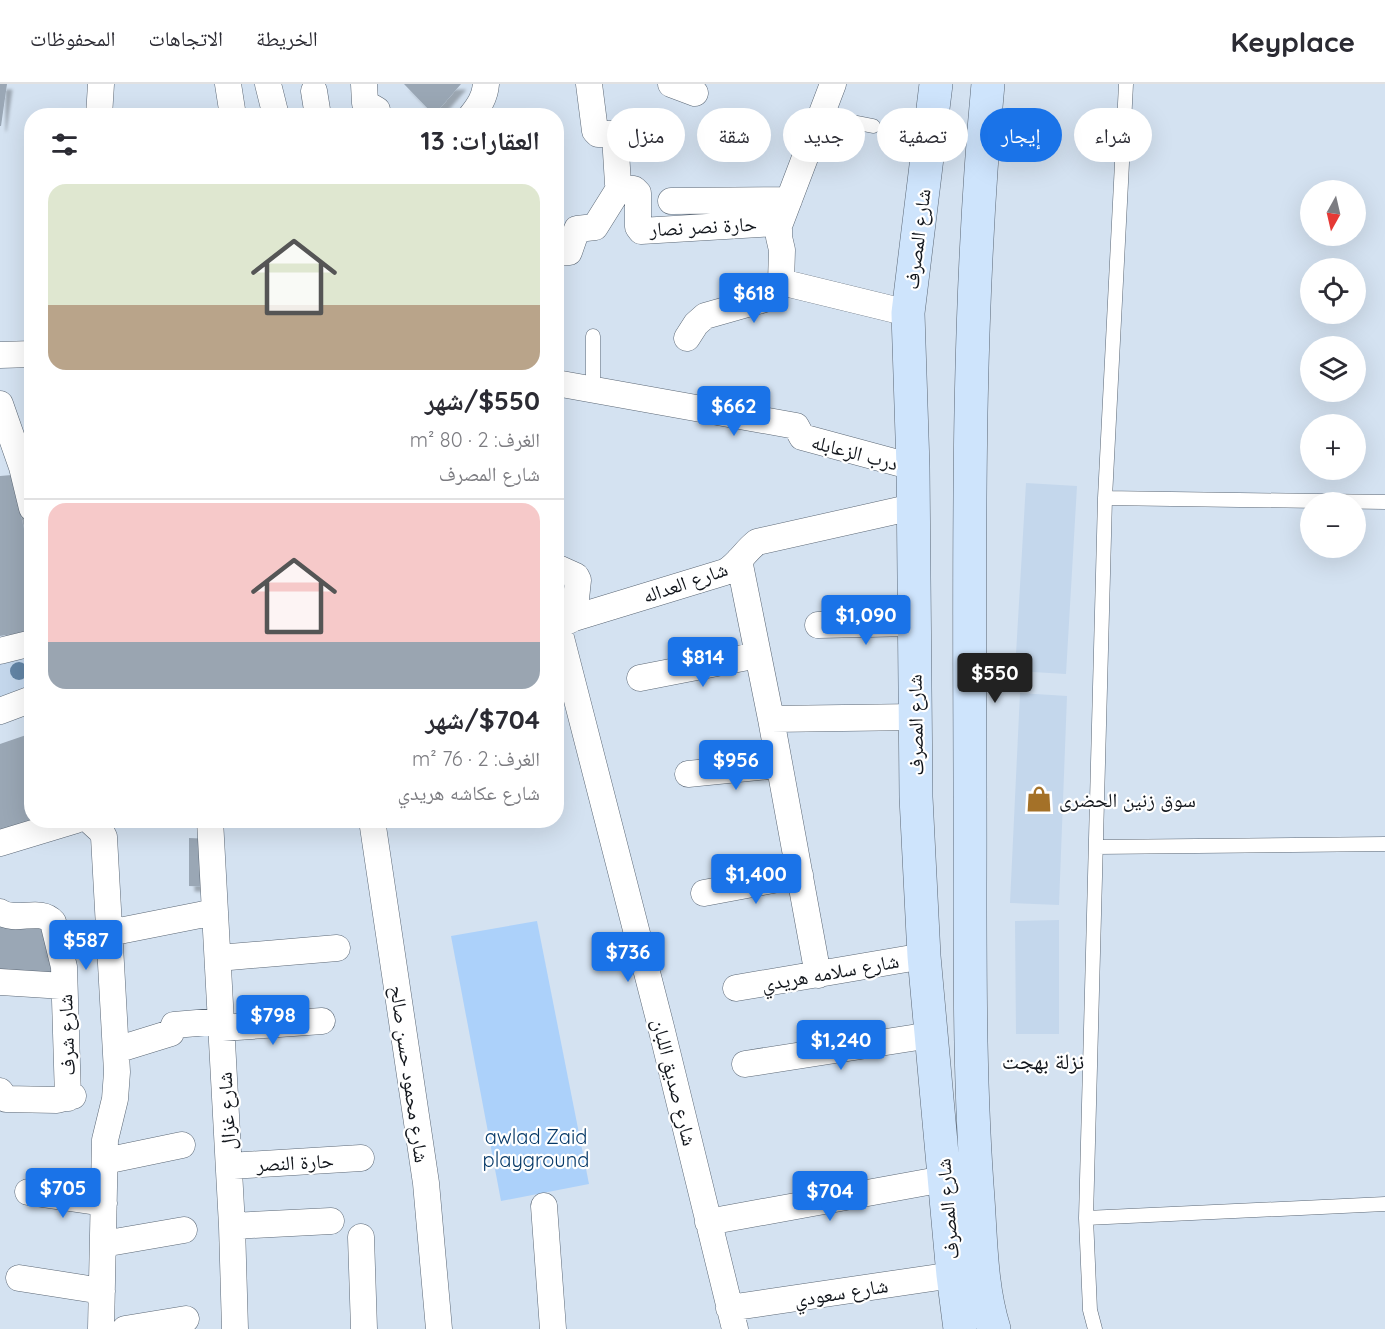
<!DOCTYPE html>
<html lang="ar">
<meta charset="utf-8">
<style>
body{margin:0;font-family:Quicksand,"Noto Naskh Arabic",sans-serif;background:#f7f7f7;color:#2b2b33;direction:rtl;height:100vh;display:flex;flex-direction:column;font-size:22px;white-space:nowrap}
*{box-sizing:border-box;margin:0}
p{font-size:20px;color:#7c7c81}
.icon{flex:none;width:33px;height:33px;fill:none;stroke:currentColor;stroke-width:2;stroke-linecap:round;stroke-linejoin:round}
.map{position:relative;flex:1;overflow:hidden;direction:ltr}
.drawer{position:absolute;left:24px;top:24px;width:540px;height:720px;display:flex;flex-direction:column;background:#fff;border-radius:24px;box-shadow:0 6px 24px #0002;direction:rtl}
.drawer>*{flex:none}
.top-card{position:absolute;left:582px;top:24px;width:570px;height:54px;direction:rtl;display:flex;gap:12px}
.needle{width:39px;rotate:188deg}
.tools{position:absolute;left:1300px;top:96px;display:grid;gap:12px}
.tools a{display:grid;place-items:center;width:66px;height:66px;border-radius:50%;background:#fff;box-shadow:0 6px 24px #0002;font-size:30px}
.price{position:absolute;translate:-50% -51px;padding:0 14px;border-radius:6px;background:#1a73e8;color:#fff;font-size:20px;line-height:39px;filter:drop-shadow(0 2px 3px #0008)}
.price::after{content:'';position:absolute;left:50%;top:36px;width:18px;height:14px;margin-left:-9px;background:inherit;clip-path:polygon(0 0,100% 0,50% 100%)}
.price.on{background:#222;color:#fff}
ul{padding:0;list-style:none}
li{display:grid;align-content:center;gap:12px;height:318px;padding:0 24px}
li+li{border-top:2px solid #e1e1e2}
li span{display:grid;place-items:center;height:186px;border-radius:18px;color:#555}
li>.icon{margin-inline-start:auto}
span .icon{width:108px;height:108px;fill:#fffc;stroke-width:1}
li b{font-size:26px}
h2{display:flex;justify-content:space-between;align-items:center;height:72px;padding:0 24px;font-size:26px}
.pill{padding:0 21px;border-radius:27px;background:#fff;box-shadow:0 6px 24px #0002;font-size:21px;line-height:54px}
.pill.on{background:#1a73e8;color:#fff}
header{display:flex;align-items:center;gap:36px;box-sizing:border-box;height:84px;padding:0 30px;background:#fff;border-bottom:2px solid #e1e1e2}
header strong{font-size:28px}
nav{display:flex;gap:33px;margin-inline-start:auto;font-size:21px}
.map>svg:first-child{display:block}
.built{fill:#c4d7ec}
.green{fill:#acd1fa}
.building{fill:#9aa7b5;filter:url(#shadow)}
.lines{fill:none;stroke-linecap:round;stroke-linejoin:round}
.lane-casing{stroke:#5c6876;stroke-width:15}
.street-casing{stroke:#5c6876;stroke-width:27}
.secondary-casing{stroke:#5c6876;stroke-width:34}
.lane{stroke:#fff;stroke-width:14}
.street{stroke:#fff;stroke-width:26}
.secondary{stroke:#cee4fc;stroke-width:33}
.tree{fill:#6385a6}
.labels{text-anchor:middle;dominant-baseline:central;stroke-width:4.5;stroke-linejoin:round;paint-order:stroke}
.street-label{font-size:20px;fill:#12161c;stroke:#fff}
.poi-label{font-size:20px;fill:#12161c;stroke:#fff;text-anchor:start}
.park-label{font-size:20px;fill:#063968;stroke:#fff}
.quarter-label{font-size:22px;fill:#12161c;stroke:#fff}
</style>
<header>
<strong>Keyplace</strong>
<nav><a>الخريطة</a><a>الاتجاهات</a><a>المحفوظات</a></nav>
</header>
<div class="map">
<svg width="1385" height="1245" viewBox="0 0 1385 1245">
<defs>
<filter id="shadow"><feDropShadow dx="5.5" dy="5.5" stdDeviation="1.5" flood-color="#0004"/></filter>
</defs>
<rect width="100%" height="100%" fill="#d4e2f1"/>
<path class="built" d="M 1026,399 L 1077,402 L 1066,590 L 1015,587 Z
M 31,568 L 31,610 L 0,622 L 0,575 Z
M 1020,609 L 1067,612 L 1059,821 L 1010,819 Z
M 1059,836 L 1059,950 L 1016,950 L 1015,837 Z"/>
<path class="green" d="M 537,837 L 589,1100 L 501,1117 L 451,852 Z"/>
<path class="building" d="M 0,0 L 7,0 L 1,42 L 0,42 Z
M 404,0 L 461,0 L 434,31 Z
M 12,391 L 32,481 L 32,547 L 0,552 L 0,392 Z
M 32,649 L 32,736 L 0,752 L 0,660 Z
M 189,754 L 211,755 L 211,803 L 189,802 Z
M 41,837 L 53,897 L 0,892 L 0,839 Z"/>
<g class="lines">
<g class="lane-casing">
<path id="lane" d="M 1126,0 L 1105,414 L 1385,418
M 822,32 L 873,42
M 593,252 L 593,306
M 1096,763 L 1385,760
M 1086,1134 L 1385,1120
M 1095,1245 L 1090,1226 L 1086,1134 L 1105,414"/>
</g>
<g class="street-casing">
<path id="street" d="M 228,0 L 233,32
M 268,0 L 276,32
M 364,0 L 365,19 L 377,26 L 378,32
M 589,0 L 595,47 L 598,50 L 613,50 L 615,52 L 618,100 L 620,103 L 634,105 L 638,109 L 638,143 L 641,147 L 774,139 L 779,142 L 779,153 L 782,166 L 781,198 L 908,229
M 671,0 L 695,9
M 314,7 L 318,32
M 99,32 L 101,0
M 471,32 C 479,22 485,13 486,0
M 671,117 L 789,116
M 779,142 L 833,0
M 556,169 L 569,168 L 577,145 L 595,143 L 620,103
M 687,254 L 696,240 L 705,232 L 765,215 L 772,211 L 781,198
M 0,271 L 32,270
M 556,299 L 796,342 L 802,353 L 913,383
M 0,320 L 22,383 L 32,424
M 739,476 L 771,635 L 818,891
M 556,483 L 576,492 L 578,496 L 574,534
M 818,541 L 914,539
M 558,542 L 661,943 L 735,1245
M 556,543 L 574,534 L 725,488 C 738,481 745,467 757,458 L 913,423
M 0,567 L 32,559
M 640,594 L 758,571
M 0,627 L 32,615
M 771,635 L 916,633
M 688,690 L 779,681
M 89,736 L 101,747 L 104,753 L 117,988 L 115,1015 L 105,1056 L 101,1245
M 210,736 L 232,1142 L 235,1245
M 372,736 L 426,1099 L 439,1245
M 0,759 L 76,736
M 704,809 L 800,791
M 0,828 C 16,839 40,823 53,838 L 64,883 L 68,1014
M 109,849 L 215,828
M 218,874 L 337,864
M 0,898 L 64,902
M 736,904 L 924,872
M 222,944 L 322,937
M 116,966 L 171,949 L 174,941 L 221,937
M 745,980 L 931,951
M 0,1007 L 6,1015 L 57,1016 L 73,1012
M 105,1077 L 182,1061
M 229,1082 L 361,1074
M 28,1108 L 104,1119
M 544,1122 L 553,1245
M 708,1138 L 944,1095
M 232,1142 L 331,1137
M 361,1153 L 364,1245
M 103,1160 L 184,1146
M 19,1194 L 102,1207
M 729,1224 L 953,1191
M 125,1245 L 186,1235"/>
</g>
<g class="secondary-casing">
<path id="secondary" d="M 936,0 L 908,229 L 913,383 L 916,713 L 924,872 L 953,1191 L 960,1245
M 988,0 C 963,266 971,535 970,802 C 970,906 970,1010 978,1115 C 981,1158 981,1203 994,1245"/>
</g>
<use href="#lane" class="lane"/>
<use href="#street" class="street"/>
<use href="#secondary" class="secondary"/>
</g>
<circle class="tree" cx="19" cy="587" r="9"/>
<defs>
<g id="shop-bare" transform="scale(2.07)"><path d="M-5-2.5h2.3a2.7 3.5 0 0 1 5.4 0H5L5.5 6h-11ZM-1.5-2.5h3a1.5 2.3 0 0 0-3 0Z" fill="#a47128" stroke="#fff" stroke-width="2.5" paint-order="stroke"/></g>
</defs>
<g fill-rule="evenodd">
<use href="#shop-bare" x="1039" y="715"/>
</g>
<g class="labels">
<g class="street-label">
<text transform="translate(703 142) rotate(-3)">حارة نصر نصار</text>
<text transform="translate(917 155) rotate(-83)">شارع المصرف</text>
<text transform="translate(855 368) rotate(15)">درب الزعابله</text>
<text transform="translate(685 498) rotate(-19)">شارع العداله</text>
<text transform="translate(915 641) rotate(-91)">شارع المصرف</text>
<text transform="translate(830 888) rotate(-10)">شارع سلامه هريدي</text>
<text transform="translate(66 951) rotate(-92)">شارع شرف</text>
<text transform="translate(410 990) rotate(82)">شارع محمود حسن صالح</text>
<text transform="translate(675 998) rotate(76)">شارع صديق اللبان</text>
<text transform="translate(226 1027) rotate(-93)">شارع غزال</text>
<text transform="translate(295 1078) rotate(-3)">حارة النصر</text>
<text transform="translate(947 1125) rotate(-95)">شارع المصرف</text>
<text transform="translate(841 1208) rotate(-9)">شارع سعودي</text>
</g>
<g class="poi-label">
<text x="1059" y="715">سوق زنين الحضرى</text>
</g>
<g class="park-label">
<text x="536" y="1052">awlad Zaid<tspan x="536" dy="23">playground</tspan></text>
</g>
<g class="quarter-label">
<text x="1043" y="977">نزلة بهجت</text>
</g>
</g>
</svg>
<div class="tools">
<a><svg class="needle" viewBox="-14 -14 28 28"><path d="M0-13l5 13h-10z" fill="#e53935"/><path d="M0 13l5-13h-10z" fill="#7c7c81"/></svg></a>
<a><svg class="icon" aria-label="locate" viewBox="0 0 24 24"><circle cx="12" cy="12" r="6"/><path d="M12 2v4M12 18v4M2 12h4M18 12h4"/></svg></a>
<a><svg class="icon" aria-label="layers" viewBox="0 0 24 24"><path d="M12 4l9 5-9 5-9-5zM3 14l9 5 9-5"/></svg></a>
<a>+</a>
<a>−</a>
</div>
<b class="price" style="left:754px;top:240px">$618</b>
<b class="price" style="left:734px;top:353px">$662</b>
<b class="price" style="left:866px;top:562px">$1,090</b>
<b class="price" style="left:703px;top:604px">$814</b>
<b class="price on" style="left:995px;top:620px">$550</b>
<b class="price" style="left:736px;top:707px">$956</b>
<b class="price" style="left:756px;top:821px">$1,400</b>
<b class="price" style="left:86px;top:887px">$587</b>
<b class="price" style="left:628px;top:899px">$736</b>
<b class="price" style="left:273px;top:962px">$798</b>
<b class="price" style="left:841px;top:987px">$1,240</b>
<b class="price" style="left:63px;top:1135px">$705</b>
<b class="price" style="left:830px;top:1138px">$704</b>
<div class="top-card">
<a class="pill">شراء</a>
<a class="pill on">إيجار</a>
<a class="pill">تصفية</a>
<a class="pill">جديد</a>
<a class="pill">شقة</a>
<a class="pill">منزل</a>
</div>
<section class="drawer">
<h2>العقارات: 13<svg class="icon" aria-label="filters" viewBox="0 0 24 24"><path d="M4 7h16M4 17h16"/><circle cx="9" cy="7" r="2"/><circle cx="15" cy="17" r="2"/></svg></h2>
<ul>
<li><span style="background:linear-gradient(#dfe7d0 65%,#b9a48a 0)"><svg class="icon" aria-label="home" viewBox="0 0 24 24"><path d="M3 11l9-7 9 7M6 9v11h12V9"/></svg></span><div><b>$550/شهر</b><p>الغرف: 2 · 80 m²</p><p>شارع المصرف</p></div></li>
<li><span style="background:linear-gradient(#f6c9c9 75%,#9aa5b1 0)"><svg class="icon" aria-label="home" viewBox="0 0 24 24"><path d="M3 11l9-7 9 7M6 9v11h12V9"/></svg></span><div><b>$704/شهر</b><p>الغرف: 2 · 76 m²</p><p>شارع عكاشه هريدي</p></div></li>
</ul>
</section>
</div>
